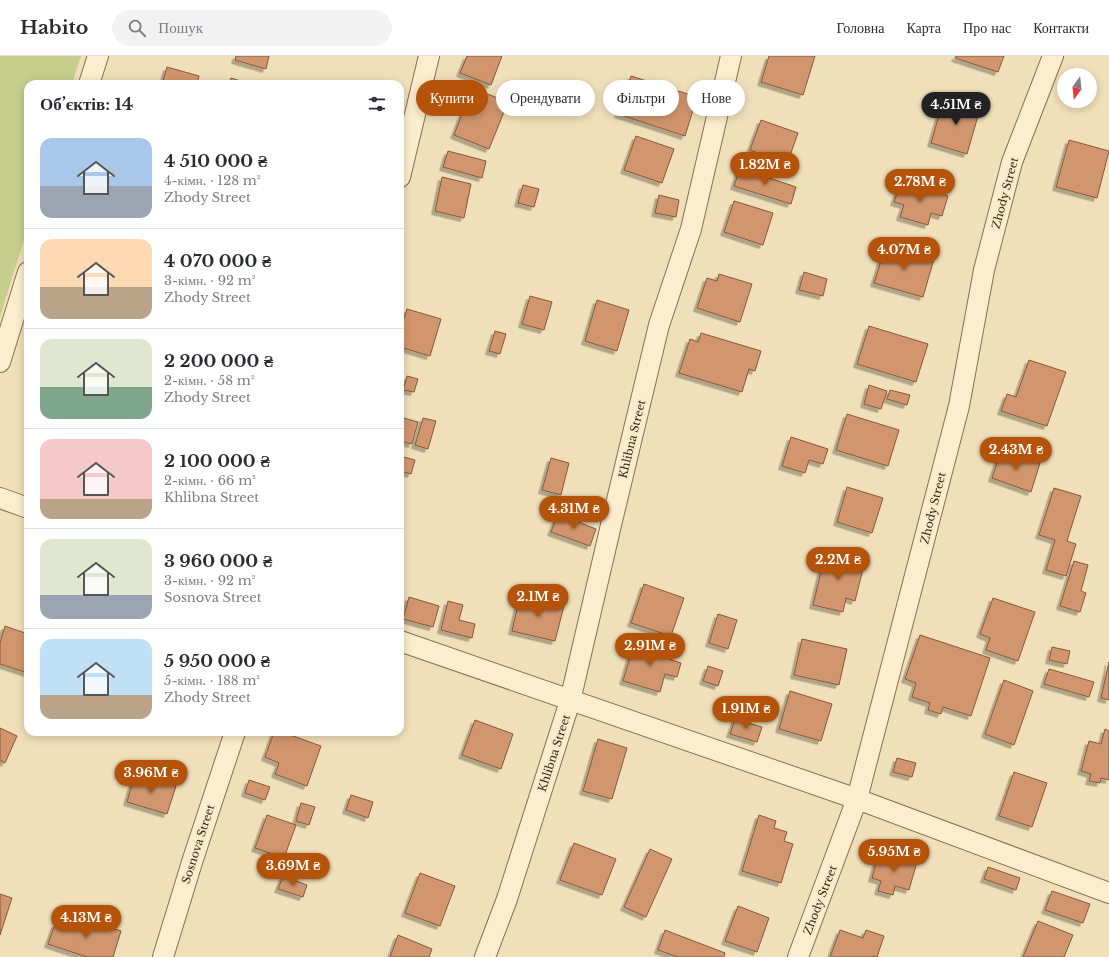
<!DOCTYPE html>
<html lang="uk">
<meta charset="utf-8">
<style>
body{margin:0;font-family:"Libre Baskerville",serif;background:#f2f2f3;color:#2b2b33;height:100vh;display:flex;flex-direction:column;font-size:15px;white-space:nowrap}
*{box-sizing:border-box;margin:0}
p{font-size:13px;color:#7c7c81}
.icon{flex:none;width:22px;height:22px;fill:none;stroke:currentColor;stroke-width:2;stroke-linecap:round;stroke-linejoin:round}
.map{position:relative;flex:1;overflow:hidden}
.panel{position:absolute;left:24px;top:24px;width:380px;height:656px;display:flex;flex-direction:column;background:#fff;border-radius:12px;box-shadow:0 2px 10px #0003}
.panel>*{flex:none}
.hud{position:absolute;left:416px;top:24px;width:380px;height:36px;display:flex;gap:8px}
.needle{width:26px;rotate:195deg}
.controls{position:absolute;left:1057px;top:12px;display:grid;gap:8px}
.controls a{display:grid;place-items:center;width:40px;height:40px;border-radius:50%;background:#fff;box-shadow:0 2px 10px #0003;font-size:20px}
.price{position:absolute;translate:-50% -34px;padding:0 9px;border-radius:14px;background:#b45309;color:#fff;font-size:13px;line-height:26px;filter:drop-shadow(0 1px 2px #0008)}
.price::after{content:'';position:absolute;left:50%;top:24px;width:12px;height:9px;margin-left:-6px;background:inherit;clip-path:polygon(0 0,100% 0,50% 100%)}
.price.on{background:#222;color:#fff}
ul{padding:0;list-style:none}
li{display:flex;align-items:center;gap:12px;height:100px;padding:0 16px}
li+li{border-top:1px solid #e1e1e2}
li span{display:grid;place-items:center;flex:none;width:112px;height:80px;border-radius:12px;color:#555}
li>.icon{margin-inline-start:auto}
span .icon{width:48px;height:48px;fill:#fffc;stroke-width:1}
li b{font-size:17px}
h2{display:flex;justify-content:space-between;align-items:center;height:48px;padding:0 16px;font-size:17px}
.pill{padding:0 14px;border-radius:18px;background:#fff;box-shadow:0 2px 10px #0003;font-size:14px;line-height:36px}
.pill.on{background:#b45309;color:#fff}
header{display:flex;align-items:center;gap:24px;box-sizing:border-box;height:56px;padding:0 20px;background:#fff;border-bottom:1px solid #e1e1e2}
header strong{font-size:19px}
nav{display:flex;gap:22px;margin-inline-start:auto;font-size:14px}
.search{width:280px;height:36px;background:#f2f2f3;display:flex;align-items:center;gap:10px;box-sizing:border-box;padding:0 14px;border-radius:22px;color:#7c7c81;font-size:15px}
.map>svg:first-child{display:block}
.green{fill:#c6ce8e}
.building{fill:#d1966d;stroke:#885738;filter:url(#shadow)}
.lines{fill:none;stroke-linecap:round;stroke-linejoin:round}
.minor-casing{stroke:#876f53;stroke-width:22}
.minor{stroke:#fbedcd;stroke-width:20}
.labels{text-anchor:middle;dominant-baseline:central;stroke-width:4;stroke-linejoin:round;paint-order:stroke}
.street-label{font-size:11px;fill:#352719;stroke:#f7eac9}
</style>
<header>
<strong>Habito</strong>
<div class="search"><svg class="icon" aria-label="search" viewBox="0 0 24 24"><circle cx="10" cy="10" r="6"/><path d="M15 15l6 6"/></svg>Пошук</div>
<nav><a>Головна</a><a>Карта</a><a>Про нас</a><a>Контакти</a></nav>
</header>
<div class="map">
<svg width="1109" height="901" viewBox="0 0 1109 901">
<defs>
<filter id="shadow"><feDropShadow dx="-3.5" dy="3.5" stdDeviation="0" flood-color="#0004"/></filter>
</defs>
<rect width="100%" height="100%" fill="#f0e0ba"/>
<path class="green" d="M 0,0 L 81,0 L 72,28 L 28,28 L 28,171 L 0,261 Z"/>
<path class="building" d="M 236,0 L 269,0 L 266,13 L 235,4 Z
M 467,0 L 502,0 L 491,29 L 460,17 Z
M 769,0 L 815,0 L 803,39 L 761,26 Z
M 956,0 L 1004,0 L 998,16 L 955,2 Z
M 167,11 L 199,20 L 197,28 L 162,28 Z
M 631,20 L 697,41 L 685,80 L 618,58 Z
M 231,22 L 250,28 L 229,28 Z
M 472,32 L 508,46 L 489,93 L 454,79 Z
M 944,42 L 980,53 L 967,98 L 931,87 Z
M 761,64 L 798,77 L 787,108 L 750,94 Z
M 636,80 L 674,93 L 662,127 L 624,114 Z
M 1069,84 L 1109,95 L 1097,142 L 1056,131 Z
M 448,95 L 486,105 L 482,122 L 443,111 Z
M 740,112 L 796,131 L 791,148 L 734,130 Z
M 442,121 L 471,128 L 464,162 L 435,155 Z
M 901,126 L 948,140 L 942,160 L 931,157 L 928,169 L 900,161 L 904,149 L 894,146 Z
M 523,129 L 539,133 L 534,151 L 518,147 Z
M 659,139 L 679,144 L 676,161 L 655,157 Z
M 734,145 L 773,157 L 763,189 L 724,176 Z
M 886,189 L 934,203 L 923,241 L 874,227 Z
M 804,216 L 827,223 L 823,240 L 799,234 Z
M 719,218 L 752,228 L 740,266 L 697,252 L 707,222 L 717,225 Z
M 530,240 L 552,246 L 544,274 L 522,268 Z
M 597,244 L 629,254 L 617,295 L 585,285 Z
M 407,253 L 441,263 L 430,300 L 400,291 L 400,275 Z
M 869,270 L 928,288 L 916,326 L 857,308 Z
M 495,275 L 506,278 L 500,298 L 489,295 Z
M 701,277 L 761,295 L 755,315 L 749,313 L 742,336 L 679,317 L 690,283 L 698,286 Z
M 1029,304 L 1066,316 L 1047,370 L 1001,355 L 1007,338 L 1016,341 Z
M 407,320 L 418,323 L 414,336 L 403,334 Z
M 869,329 L 887,335 L 881,353 L 864,348 Z
M 890,334 L 910,339 L 907,349 L 887,343 Z
M 847,358 L 899,374 L 888,410 L 836,394 Z
M 400,361 L 418,366 L 412,388 L 400,385 Z
M 423,362 L 436,365 L 428,393 L 415,389 Z
M 791,381 L 828,393 L 823,408 L 809,404 L 805,417 L 782,410 Z
M 1001,394 L 1040,407 L 1031,436 L 992,422 Z
M 400,400 L 415,404 L 411,418 L 400,415 Z
M 551,402 L 569,407 L 561,439 L 542,434 Z
M 847,431 L 883,442 L 872,477 L 837,466 Z
M 1054,432 L 1081,440 L 1067,485 L 1076,488 L 1066,520 L 1046,514 L 1055,484 L 1039,479 Z
M 558,458 L 596,473 L 590,490 L 551,476 Z
M 826,495 L 865,505 L 855,545 L 846,542 L 843,556 L 813,549 Z
M 1074,505 L 1088,509 L 1081,535 L 1086,537 L 1080,556 L 1060,550 Z
M 644,528 L 684,542 L 671,580 L 631,567 Z
M 520,540 L 564,550 L 555,585 L 512,575 Z
M 409,541 L 439,550 L 433,571 L 403,563 Z
M 993,542 L 1035,556 L 1018,605 L 986,594 L 990,582 L 980,578 Z
M 448,545 L 463,549 L 459,564 L 475,568 L 472,582 L 441,574 Z
M 718,558 L 737,564 L 728,593 L 709,587 Z
M 5,570 L 28,578 L 28,617 L 0,608 L 0,587 Z
M 920,579 L 990,602 L 971,660 L 943,651 L 941,658 L 928,654 L 930,647 L 912,641 L 916,627 L 905,623 Z
M 802,583 L 847,593 L 839,629 L 794,619 Z
M 634,587 L 670,597 L 669,603 L 681,607 L 677,621 L 665,618 L 660,636 L 623,625 Z
M 1052,591 L 1070,595 L 1067,608 L 1049,604 Z
M 1109,606 L 1109,644 L 1101,642 Z
M 708,610 L 723,615 L 718,630 L 703,625 Z
M 1049,613 L 1094,626 L 1089,641 L 1044,628 Z
M 1004,624 L 1033,635 L 1014,689 L 985,678 Z
M 790,635 L 832,648 L 821,685 L 779,673 Z
M 735,663 L 762,671 L 757,686 L 730,678 Z
M 475,664 L 513,678 L 501,713 L 462,699 Z
M 0,672 L 17,680 L 5,707 L 0,704 Z
M 1105,673 L 1109,675 L 1109,724 L 1101,722 L 1100,727 L 1089,725 L 1091,718 L 1081,715 L 1089,685 L 1101,688 Z
M 274,676 L 282,676 L 321,690 L 307,730 L 275,718 L 279,707 L 265,701 Z
M 598,683 L 627,692 L 612,743 L 583,735 Z
M 897,702 L 916,707 L 912,721 L 893,716 Z
M 1014,716 L 1047,727 L 1032,771 L 999,760 Z
M 135,718 L 176,730 L 167,758 L 127,746 Z
M 249,724 L 270,731 L 265,744 L 245,737 Z
M 351,739 L 373,746 L 368,762 L 346,754 Z
M 301,747 L 315,751 L 309,769 L 296,765 Z
M 267,759 L 296,769 L 284,802 L 255,792 Z
M 759,759 L 776,765 L 774,772 L 787,776 L 784,785 L 793,788 L 781,827 L 742,815 Z
M 574,787 L 616,803 L 602,839 L 560,824 Z
M 650,793 L 672,803 L 646,861 L 624,851 Z
M 879,796 L 917,806 L 909,834 L 895,830 L 893,839 L 878,835 L 881,825 L 872,822 Z
M 988,811 L 1020,822 L 1016,834 L 984,823 Z
M 420,817 L 455,830 L 440,870 L 405,857 Z
M 283,820 L 307,829 L 303,841 L 278,833 Z
M 1052,835 L 1090,848 L 1083,867 L 1045,854 Z
M 0,838 L 12,842 L 0,879 Z
M 738,850 L 769,862 L 757,896 L 725,885 Z
M 77,860 L 121,875 L 113,901 L 87,901 L 48,888 L 55,868 L 73,874 Z
M 1038,865 L 1073,879 L 1064,901 L 1023,901 Z
M 665,874 L 725,897 L 724,901 L 678,901 L 658,894 Z
M 840,874 L 863,882 L 866,874 L 884,880 L 877,901 L 873,900 L 872,901 L 830,901 Z
M 398,879 L 432,893 L 429,901 L 390,901 Z"/>
<g class="lines">
<g class="minor-casing">
<path id="minor" d="M 89,28 L 98,0
M 400,121 L 429,0
M 0,306 L 28,216
M 0,442 L 28,452
M 400,585 L 857,743 L 1109,837
M 163,901 L 193,803 L 235,676
M 485,901 L 507,843 L 570,645 L 611,469 L 659,269 L 691,173 L 731,0
M 798,901 L 857,743 L 959,350 L 984,214 L 1012,106 L 1053,0"/>
</g>
<use href="#minor" class="minor"/>
</g>
<g class="labels">
<g class="street-label">
<text transform="translate(1005 137) rotate(-75)">Zhody Street</text>
<text transform="translate(632 383) rotate(-76)">Khlibna Street</text>
<text transform="translate(933 452) rotate(-76)">Zhody Street</text>
<text transform="translate(554 697) rotate(-72)">Khlibna Street</text>
<text transform="translate(198 788) rotate(-72)">Sosnova Street</text>
<text transform="translate(820 844) rotate(-69)">Zhody Street</text>
</g>
</g>
</svg>
<div class="controls">
<a><svg class="needle" viewBox="-14 -14 28 28"><path d="M0-13l5 13h-10z" fill="#e53935"/><path d="M0 13l5-13h-10z" fill="#7c7c81"/></svg></a>
</div>
<b class="price on" style="left:956px;top:70px">4.51M ₴</b>
<b class="price" style="left:765px;top:130px">1.82M ₴</b>
<b class="price" style="left:920px;top:147px">2.78M ₴</b>
<b class="price" style="left:904px;top:215px">4.07M ₴</b>
<b class="price" style="left:1016px;top:415px">2.43M ₴</b>
<b class="price" style="left:574px;top:474px">4.31M ₴</b>
<b class="price" style="left:838px;top:525px">2.2M ₴</b>
<b class="price" style="left:538px;top:562px">2.1M ₴</b>
<b class="price" style="left:650px;top:611px">2.91M ₴</b>
<b class="price" style="left:746px;top:674px">1.91M ₴</b>
<b class="price" style="left:151px;top:738px">3.96M ₴</b>
<b class="price" style="left:894px;top:817px">5.95M ₴</b>
<b class="price" style="left:293px;top:831px">3.69M ₴</b>
<b class="price" style="left:86px;top:883px">4.13M ₴</b>
<div class="hud">
<a class="pill on">Купити</a>
<a class="pill">Орендувати</a>
<a class="pill">Фільтри</a>
<a class="pill">Нове</a>
</div>
<section class="panel">
<h2>Об’єктів: 14<svg class="icon" aria-label="filters" viewBox="0 0 24 24"><path d="M4 7h16M4 17h16"/><circle cx="9" cy="7" r="2"/><circle cx="15" cy="17" r="2"/></svg></h2>
<ul>
<li><span style="background:linear-gradient(#a9c7e8 60%,#9aa5b1 0)"><svg class="icon" aria-label="home" viewBox="0 0 24 24"><path d="M3 11l9-7 9 7M6 9v11h12V9"/></svg></span><div><b>4 510 000 ₴</b><p>4-кімн. · 128 m²</p><p>Zhody Street</p></div></li>
<li><span style="background:linear-gradient(#ffd9b3 60%,#b9a48a 0)"><svg class="icon" aria-label="home" viewBox="0 0 24 24"><path d="M3 11l9-7 9 7M6 9v11h12V9"/></svg></span><div><b>4 070 000 ₴</b><p>3-кімн. · 92 m²</p><p>Zhody Street</p></div></li>
<li><span style="background:linear-gradient(#dfe7d0 60%,#7fa58c 0)"><svg class="icon" aria-label="home" viewBox="0 0 24 24"><path d="M3 11l9-7 9 7M6 9v11h12V9"/></svg></span><div><b>2 200 000 ₴</b><p>2-кімн. · 58 m²</p><p>Zhody Street</p></div></li>
<li><span style="background:linear-gradient(#f6c9c9 75%,#b9a48a 0)"><svg class="icon" aria-label="home" viewBox="0 0 24 24"><path d="M3 11l9-7 9 7M6 9v11h12V9"/></svg></span><div><b>2 100 000 ₴</b><p>2-кімн. · 66 m²</p><p>Khlibna Street</p></div></li>
<li><span style="background:linear-gradient(#dfe7d0 70%,#9aa5b1 0)"><svg class="icon" aria-label="home" viewBox="0 0 24 24"><path d="M3 11l9-7 9 7M6 9v11h12V9"/></svg></span><div><b>3 960 000 ₴</b><p>3-кімн. · 92 m²</p><p>Sosnova Street</p></div></li>
<li><span style="background:linear-gradient(#bfe0f5 70%,#b9a48a 0)"><svg class="icon" aria-label="home" viewBox="0 0 24 24"><path d="M3 11l9-7 9 7M6 9v11h12V9"/></svg></span><div><b>5 950 000 ₴</b><p>5-кімн. · 188 m²</p><p>Zhody Street</p></div></li>
</ul>
</section>
</div>
